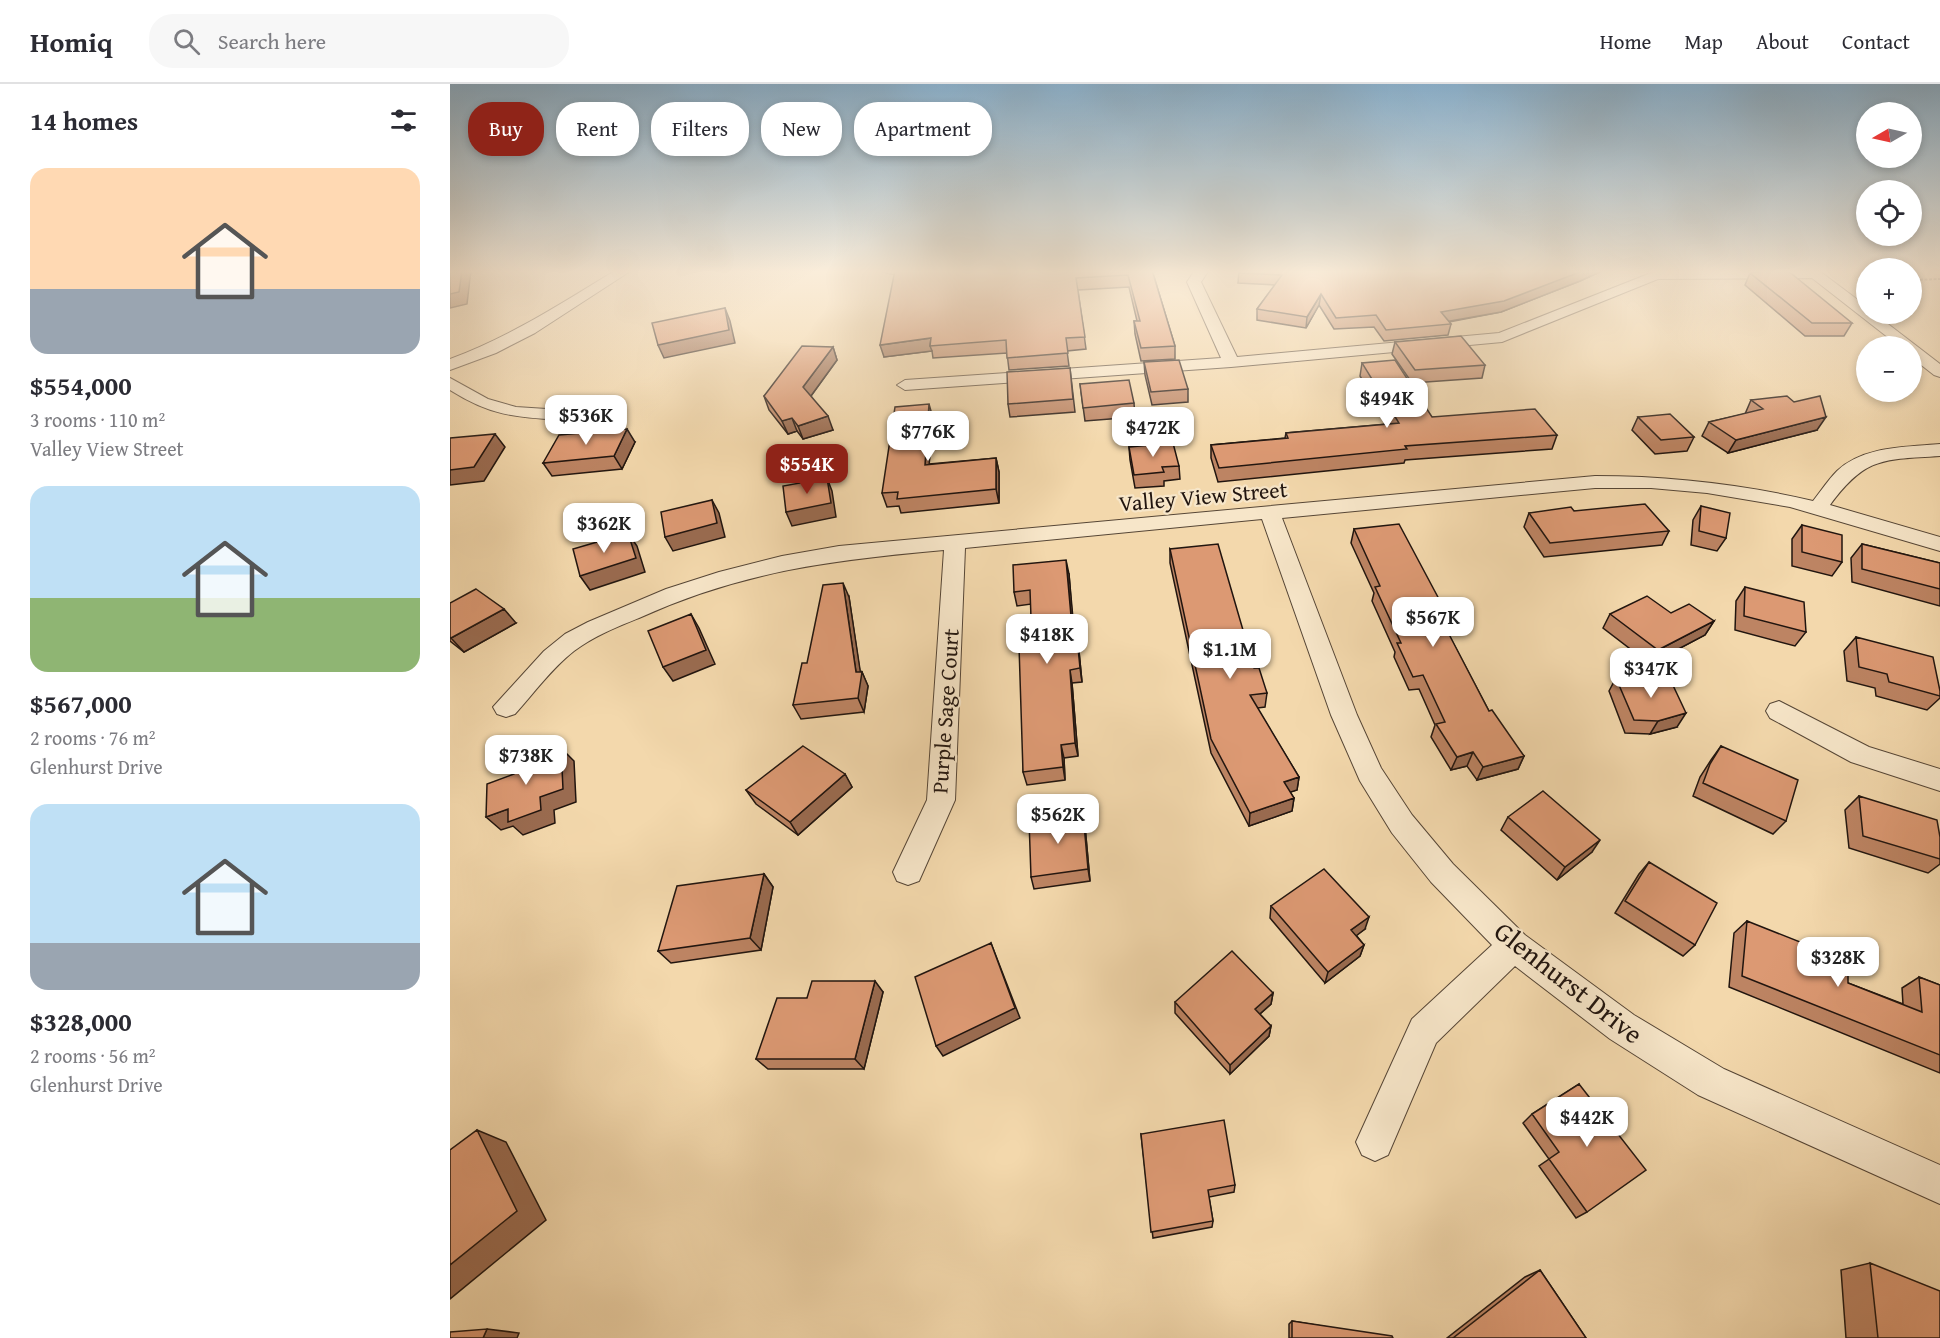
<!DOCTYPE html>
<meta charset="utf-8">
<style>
body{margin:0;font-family:"Gentium Book Plus",serif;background:#f7f7f7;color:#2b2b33;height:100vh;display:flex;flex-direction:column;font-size:22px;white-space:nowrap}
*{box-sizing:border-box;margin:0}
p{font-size:20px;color:#7c7c81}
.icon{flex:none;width:33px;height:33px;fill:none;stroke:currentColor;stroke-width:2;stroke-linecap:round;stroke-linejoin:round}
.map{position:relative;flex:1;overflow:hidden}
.details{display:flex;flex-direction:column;background:#fff;width:450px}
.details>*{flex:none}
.guide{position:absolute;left:18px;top:18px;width:570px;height:54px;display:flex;gap:12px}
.needle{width:39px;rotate:261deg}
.buttons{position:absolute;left:1406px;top:18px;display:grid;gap:12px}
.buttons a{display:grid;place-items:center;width:66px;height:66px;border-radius:50%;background:#fff;box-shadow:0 3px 9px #0003;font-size:30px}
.price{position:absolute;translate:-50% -51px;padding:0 14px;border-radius:12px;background:#fff;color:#222;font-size:20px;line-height:39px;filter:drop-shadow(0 2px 3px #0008)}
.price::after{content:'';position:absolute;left:50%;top:36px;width:18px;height:14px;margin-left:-9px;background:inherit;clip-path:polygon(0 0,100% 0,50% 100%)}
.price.selected{background:#8f2418;color:#fff}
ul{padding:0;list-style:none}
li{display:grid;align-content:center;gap:12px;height:318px;padding:0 30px}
li span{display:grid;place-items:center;height:186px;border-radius:18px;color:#555}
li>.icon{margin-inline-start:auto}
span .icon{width:108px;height:108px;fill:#fffc;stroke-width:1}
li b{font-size:26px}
h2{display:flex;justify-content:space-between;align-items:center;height:72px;padding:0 30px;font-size:26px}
.pill{padding:0 21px;border-radius:24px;background:#fff;box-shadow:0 3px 9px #0003;font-size:21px;line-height:54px}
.pill.selected{background:#8f2418;color:#fff}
header{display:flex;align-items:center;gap:36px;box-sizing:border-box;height:84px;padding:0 30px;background:#fff;border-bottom:2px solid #e1e1e2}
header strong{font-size:28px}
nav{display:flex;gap:33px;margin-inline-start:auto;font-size:21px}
.search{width:420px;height:54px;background:#f7f7f7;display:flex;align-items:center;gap:15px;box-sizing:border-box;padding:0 21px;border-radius:24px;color:#7c7c81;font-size:22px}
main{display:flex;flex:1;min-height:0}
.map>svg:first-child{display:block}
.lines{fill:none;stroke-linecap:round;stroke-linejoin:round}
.minor-casing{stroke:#564636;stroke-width:2}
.path{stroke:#21150f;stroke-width:2;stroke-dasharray:3 1.5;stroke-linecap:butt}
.minor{fill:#f7e6c9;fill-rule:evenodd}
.wall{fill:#bd8463;stroke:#21150f;stroke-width:1.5}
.shaded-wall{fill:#9a6b50;stroke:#21150f;stroke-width:1.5}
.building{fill:#dc9973;stroke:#21150f;stroke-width:1.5}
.labels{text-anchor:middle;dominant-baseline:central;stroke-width:4.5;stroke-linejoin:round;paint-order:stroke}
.street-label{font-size:22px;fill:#21150f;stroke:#f7e6c9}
.near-street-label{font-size:27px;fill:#21150f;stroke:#f7e6c9}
</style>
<header>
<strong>Homiq</strong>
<div class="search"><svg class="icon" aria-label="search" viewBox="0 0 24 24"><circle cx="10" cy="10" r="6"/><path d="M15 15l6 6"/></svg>Search here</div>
<nav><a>Home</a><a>Map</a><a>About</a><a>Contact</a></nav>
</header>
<main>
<section class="details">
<h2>14 homes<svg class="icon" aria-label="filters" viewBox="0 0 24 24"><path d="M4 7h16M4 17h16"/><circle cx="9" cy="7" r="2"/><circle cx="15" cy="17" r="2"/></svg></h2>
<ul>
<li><span style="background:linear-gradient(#ffd9b3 65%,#9aa5b1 0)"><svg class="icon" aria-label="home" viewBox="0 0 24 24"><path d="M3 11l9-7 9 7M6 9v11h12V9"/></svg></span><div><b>$554,000</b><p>3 rooms · 110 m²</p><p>Valley View Street</p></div></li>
<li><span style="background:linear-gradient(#bfe0f5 60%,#8fb573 0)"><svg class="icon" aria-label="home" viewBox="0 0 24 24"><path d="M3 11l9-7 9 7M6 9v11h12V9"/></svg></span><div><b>$567,000</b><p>2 rooms · 76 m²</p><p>Glenhurst Drive</p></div></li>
<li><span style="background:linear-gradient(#bfe0f5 75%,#9aa5b1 0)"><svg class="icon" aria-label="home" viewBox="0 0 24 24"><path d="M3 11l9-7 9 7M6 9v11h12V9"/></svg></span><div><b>$328,000</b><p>2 rooms · 56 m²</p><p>Glenhurst Drive</p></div></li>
</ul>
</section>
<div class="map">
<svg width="1490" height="1254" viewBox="0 0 1490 1254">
<rect width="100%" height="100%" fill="#f3d8ac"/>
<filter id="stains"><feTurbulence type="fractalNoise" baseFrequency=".00333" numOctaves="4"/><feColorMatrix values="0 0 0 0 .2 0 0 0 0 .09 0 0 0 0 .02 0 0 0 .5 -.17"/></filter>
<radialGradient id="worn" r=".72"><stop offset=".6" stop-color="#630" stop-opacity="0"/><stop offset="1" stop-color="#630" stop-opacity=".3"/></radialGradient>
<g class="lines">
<g class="minor-casing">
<path id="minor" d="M 166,186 L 182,186 L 85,249 L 46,269 L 0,286 L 0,275 C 60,253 112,219 166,186 Z
M 431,186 L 515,186 C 506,194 440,194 431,186 Z
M 745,186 L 759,186 L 751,198 L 787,273 L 1049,249 L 1206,187 L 1368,186 L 1416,222 L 1416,230 L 1425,230 L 1490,280 L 1490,293 L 1484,291 L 1461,273 L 1461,262 L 1449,262 L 1362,194 L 1208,195 L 1052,258 L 781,283 L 455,306 L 447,301 L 455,296 L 771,274 L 737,198 Z
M 0,294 L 38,315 L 66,323 L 112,326 L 118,327 L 121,331 L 118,335 L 112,336 C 65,333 41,332 0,306 Z
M 1490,360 L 1490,372 C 1433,376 1416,372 1380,421 L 1490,453 L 1490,467 L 1340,423 L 1257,409 L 1201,404 L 1145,404 L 832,434 L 907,631 L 931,684 L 962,731 L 1003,780 L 1075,851 L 1184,931 L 1274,985 L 1490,1081 L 1490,1120 L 1248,1011 L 1160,955 L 1065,882 L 986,959 L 938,1071 L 925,1077 L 912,1071 L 906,1058 L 962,935 L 1042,861 L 981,798 L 942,749 L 910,697 L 881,631 L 812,435 L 515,464 L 505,716 L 469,797 L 458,801 L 447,797 L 443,788 L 477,716 L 494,466 C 383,476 292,487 189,534 C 167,543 144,552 124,567 C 102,584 84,609 65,630 L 56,633 L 47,630 L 43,623 L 94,567 L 115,550 L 138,538 L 216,505 L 269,488 L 332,472 L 389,462 L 1145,392 C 1219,392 1291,400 1363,417 C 1371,407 1378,396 1387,387 C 1413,362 1456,363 1490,360 Z
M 1329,617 L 1419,663 L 1490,685 L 1490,707 L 1401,678 L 1320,634 L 1316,627 L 1320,620 Z"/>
</g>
<path class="path" d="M 1461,196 L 1490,195"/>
<use href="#minor" class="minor"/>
</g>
<path class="wall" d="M 445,186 L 702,186 L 725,262 L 725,275 L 691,277 L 685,250 L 684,237 L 687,237 L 679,203 L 628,206 L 636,265 L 617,267 L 619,282 L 559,286 L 557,269 L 483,274 L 482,267 L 434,273 Z
M 789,186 L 1154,186 L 1130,197 L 1051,228 L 999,238 L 1001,240 L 998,251 L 934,257 L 924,243 L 884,245 L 869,221 L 856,244 L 807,236 L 807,225 L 825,201 L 788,199 Z
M 1300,189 L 1402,239 L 1394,252 L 1355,252 L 1295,201 Z
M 945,258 L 1035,281 L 1032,294 L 962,299 L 942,270 Z
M 383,263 L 387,276 L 361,312 L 383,346 L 353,355 L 347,347 L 338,350 L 319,326 L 314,312 Z
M 694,278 L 738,305 L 738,318 L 702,321 L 695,291 Z
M 912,279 L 982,333 L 1107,351 L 1102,365 L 955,376 L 954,379 L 768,398 L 761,374 L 761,361 L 835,354 L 836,349 L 939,340 L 910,292 Z
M 620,284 L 625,328 L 560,333 L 558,320 Z
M 630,300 L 684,319 L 685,333 L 635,337 Z
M 1301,316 L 1344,318 L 1367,346 L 1278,369 L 1252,352 L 1259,338 L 1295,330 Z
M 1188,333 L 1244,353 L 1237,367 L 1205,370 L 1182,346 Z
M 483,334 L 479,380 L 546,374 L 549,388 L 549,419 L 451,429 L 449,422 L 437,423 L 432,409 Z
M 185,358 L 172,385 L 102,392 L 93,379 Z
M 679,363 L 729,382 L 730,395 L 714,397 L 714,402 L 685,404 L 680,376 Z
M 1251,422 L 1276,454 L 1267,467 L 1241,461 L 1243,436 Z
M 1124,427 L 1219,447 L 1212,461 L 1094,473 L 1074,443 L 1079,429 Z
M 1352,441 L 1392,478 L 1382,492 L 1342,482 L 1342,455 Z
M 904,445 L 990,517 L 988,522 L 993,531 L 991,536 L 1039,627 L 1074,672 L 1068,685 L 1027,696 L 1017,682 L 1001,686 L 981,653 L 985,641 L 969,605 L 959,606 L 944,573 L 945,568 L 922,517 L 924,509 L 901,459 Z
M 1412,460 L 1490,479 L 1490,522 L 1402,498 L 1401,474 Z
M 720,465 L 804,584 L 817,609 L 815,623 L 807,624 L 849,693 L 847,706 L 840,708 L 844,714 L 842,727 L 799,742 L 761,669 L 720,479 Z
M 619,490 L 623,543 L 628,557 L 632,598 L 622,599 L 628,672 L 614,674 L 615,696 L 577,701 L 573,688 L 582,561 L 581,520 L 567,522 L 564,508 Z
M 1295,503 L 1356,548 L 1345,562 L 1285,546 L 1286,517 Z
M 399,513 L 410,588 L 412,588 L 418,602 L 414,628 L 351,635 L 343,621 Z
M 0,519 L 66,539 L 14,568 L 0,557 Z
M 1221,529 L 1264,537 L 1255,551 L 1200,580 L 1153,544 L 1160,530 Z
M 1406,553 L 1490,607 L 1490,614 L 1477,626 L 1426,612 L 1425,604 L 1397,597 L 1394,567 Z
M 1166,594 L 1227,643 L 1200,650 L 1175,649 L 1159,607 Z
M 1271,662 L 1336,737 L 1323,750 L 1243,712 L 1250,693 L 1261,676 Z
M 395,690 L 402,703 L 348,751 L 306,720 L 296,706 Z
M 1409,712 L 1490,753 L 1490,780 L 1478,789 L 1399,764 L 1395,726 Z
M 633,729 L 635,742 L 640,797 L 584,805 L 581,793 Z
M 1058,733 L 1142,768 L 1107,796 L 1051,746 Z
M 1199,778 L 1245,861 L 1233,872 L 1165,829 L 1189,790 Z
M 314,790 L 323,803 L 311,866 L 221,879 L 208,867 Z
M 821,822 L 915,845 L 906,851 L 914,861 L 910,872 L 875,899 L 820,834 Z
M 1297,837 L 1398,899 L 1453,920 L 1452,904 L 1469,893 L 1490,901 L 1490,989 L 1279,903 L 1284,849 Z
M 433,908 L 414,985 L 318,985 L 306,975 L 357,914 Z
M 823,909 L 821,920 L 810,930 L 821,942 L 819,952 L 780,990 L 725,929 L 725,918 Z
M 1129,1000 L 1137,1128 L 1126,1134 L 1089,1082 L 1099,1075 L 1073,1039 L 1082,1030 Z
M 691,1050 L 785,1101 L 784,1108 L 759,1113 L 763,1137 L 762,1143 L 703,1154 Z
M 1420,1179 L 1490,1254 L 1396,1254 L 1391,1186 Z
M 1090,1186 L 1136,1254 L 997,1254 L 1075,1193 Z
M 842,1237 L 943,1254 L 839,1254 L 839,1240 Z"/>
<path class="shaded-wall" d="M 12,186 L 21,186 L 17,220 L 0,224 L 0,210 Z
M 1135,186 L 1154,186 L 1130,197 L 1051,228 L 989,239 L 991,228 Z
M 871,210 L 869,221 L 856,244 L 857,233 Z
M 275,224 L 280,237 L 285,259 L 214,274 L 208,261 Z
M 481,254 L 480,262 L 482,267 L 434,273 L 430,261 Z
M 383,263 L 387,276 L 358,316 L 353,303 Z
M 479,320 L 483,334 L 478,394 L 475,381 Z
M 378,332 L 383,346 L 353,355 L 348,342 Z
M 1376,333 L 1367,346 L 1278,369 L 1286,356 Z
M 342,334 L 347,347 L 338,350 L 332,337 Z
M 177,345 L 185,358 L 172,385 L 164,372 Z
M 45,350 L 55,363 L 34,397 L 0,401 L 0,386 Z
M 546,374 L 549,388 L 549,419 L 546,405 Z
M 377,394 L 382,407 L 386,433 L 342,442 L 336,428 Z
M 262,416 L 269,429 L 275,453 L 223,467 L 215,453 Z
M 178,449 L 187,462 L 195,488 L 140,506 L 130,492 Z
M 616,476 L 619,490 L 625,557 L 622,543 Z
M 393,499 L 399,513 L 411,592 L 412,588 L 418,602 L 414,628 L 408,614 L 406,588 Z
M 54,525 L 66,539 L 14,568 L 1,554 Z
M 241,530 L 249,544 L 265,580 L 223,597 L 213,583 Z
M 1264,537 L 1255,551 L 1200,580 L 1208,566 Z
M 626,543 L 628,557 L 632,598 L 630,584 Z
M 620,586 L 622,599 L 628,672 L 625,659 Z
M 1236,629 L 1227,643 L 1200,650 L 1208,637 Z
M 611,661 L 614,674 L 615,696 L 613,683 Z
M 111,664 L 124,677 L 126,718 L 104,726 L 105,739 L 73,751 L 63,742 L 51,746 L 36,733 L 90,713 Z
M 1023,668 L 1017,682 L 1001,686 L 1007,673 Z
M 1074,672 L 1068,685 L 1027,696 L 1033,683 Z
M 395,690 L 402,703 L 348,751 L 340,738 Z
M 849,693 L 847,706 L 832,711 L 834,698 Z
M 844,714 L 842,727 L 799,742 L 800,729 Z
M 633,729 L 635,742 L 640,797 L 638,785 Z
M 1150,756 L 1142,768 L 1107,796 L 1115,783 Z
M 314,790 L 323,803 L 311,866 L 300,854 Z
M 919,833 L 915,845 L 898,858 L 901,846 Z
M 541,859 L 570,934 L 493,972 L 486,962 Z
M 914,861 L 910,872 L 875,899 L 878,888 Z
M 425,897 L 433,908 L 414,985 L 405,975 Z
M 823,909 L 821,920 L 803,936 L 805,925 Z
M 821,942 L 819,952 L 780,990 L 780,981 Z
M 27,1046 L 56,1058 L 96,1136 L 0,1215 L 0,1181 Z
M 37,1245 L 69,1249 L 67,1254 L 33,1254 Z"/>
<path class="building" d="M 0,186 L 12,186 L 9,208 L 0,210 Z
M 445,186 L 702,186 L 725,262 L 691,264 L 684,237 L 690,237 L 678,191 L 626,194 L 635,253 L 616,254 L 618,269 L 557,274 L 556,256 L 480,262 L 481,254 L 430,261 Z
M 789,186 L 1135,186 L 1054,217 L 991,228 L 1001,240 L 936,246 L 926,231 L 886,234 L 871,210 L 857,233 L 807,225 L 832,191 L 789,189 Z
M 1328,186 L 1337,186 L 1402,239 L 1362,239 L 1300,189 Z
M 275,224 L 279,246 L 208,261 L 202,239 Z
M 1011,252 L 1035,281 L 965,286 L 945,258 Z
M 352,262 L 383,263 L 353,303 L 378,332 L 348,342 L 342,334 L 332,337 L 314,312 Z
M 729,276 L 738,305 L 701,308 L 694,278 Z
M 945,276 L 982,333 L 1085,325 L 1107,351 L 955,362 L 957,365 L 769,384 L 761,361 L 838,354 L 836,349 L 949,339 L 912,279 Z
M 620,284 L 623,315 L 558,320 L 557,288 Z
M 679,296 L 684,319 L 633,324 L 630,300 Z
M 1337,312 L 1344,318 L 1370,312 L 1376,333 L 1286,356 L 1259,338 L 1313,325 L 1301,316 Z
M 479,320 L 475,381 L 546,374 L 546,405 L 447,415 L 448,408 L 432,409 L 445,323 Z
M 1220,330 L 1244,353 L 1211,356 L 1188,333 Z
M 177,345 L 164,372 L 93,379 L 109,351 Z
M 45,350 L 24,383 L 0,386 L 0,354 Z
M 723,359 L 729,382 L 712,383 L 714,388 L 684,391 L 679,363 Z
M 377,394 L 381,419 L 336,428 L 333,402 Z
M 262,416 L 267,439 L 215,453 L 211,428 Z
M 1195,420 L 1219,447 L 1100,459 L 1079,429 L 1121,423 L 1124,427 Z
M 1251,422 L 1280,429 L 1276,454 L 1249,447 Z
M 949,440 L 990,517 L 986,518 L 993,531 L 989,531 L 1039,627 L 1042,626 L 1074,672 L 1033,683 L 1023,668 L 1007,673 L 986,640 L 995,638 L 973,591 L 963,593 L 947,559 L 951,559 L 925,503 L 930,502 L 904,445 Z
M 1352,441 L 1392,451 L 1392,478 L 1352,468 Z
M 178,449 L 186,474 L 130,492 L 123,465 Z
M 768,460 L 804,584 L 809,584 L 817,609 L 800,611 L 849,693 L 834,698 L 844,714 L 800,729 L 761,655 L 720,465 Z
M 1412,460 L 1490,479 L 1490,505 L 1412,485 Z
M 616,476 L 622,543 L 626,543 L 630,584 L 620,586 L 625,659 L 611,661 L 613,683 L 573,688 L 569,562 L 582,561 L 580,506 L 564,508 L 563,481 Z
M 393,499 L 406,588 L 412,588 L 408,614 L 343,621 L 352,579 L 357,579 L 373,501 Z
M 1295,503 L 1354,518 L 1356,548 L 1294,532 Z
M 26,505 L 54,525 L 1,554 L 0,553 L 0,519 Z
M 1197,512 L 1221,529 L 1239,520 L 1264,537 L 1208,566 L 1160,530 Z
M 241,530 L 256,566 L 213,583 L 198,547 Z
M 1406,553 L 1483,573 L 1490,607 L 1490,612 L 1439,598 L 1437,590 L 1409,583 Z
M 1166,594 L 1220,595 L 1236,629 L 1208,637 L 1184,636 Z
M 353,662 L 395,690 L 340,738 L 296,706 Z
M 1271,662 L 1348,696 L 1336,737 L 1253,699 L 1260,680 Z
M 111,664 L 113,705 L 90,713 L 91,726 L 58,738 L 58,725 L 36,733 L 37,700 L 64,690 L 64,679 Z
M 1093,707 L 1150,756 L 1115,783 L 1058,733 Z
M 1409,712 L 1487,736 L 1490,753 L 1490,775 L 1413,752 Z
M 633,729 L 638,785 L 581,793 L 579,736 Z
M 1199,778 L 1267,819 L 1245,861 L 1175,817 Z
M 874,785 L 919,833 L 901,846 L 914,861 L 878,888 L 821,822 Z
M 314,790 L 300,854 L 208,867 L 227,802 Z
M 1297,837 L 1398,877 L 1398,899 L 1472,928 L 1469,893 L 1490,901 L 1490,971 L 1292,892 Z
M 541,859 L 565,924 L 486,962 L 465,893 Z
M 782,867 L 823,909 L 805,925 L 821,942 L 780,981 L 725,918 Z
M 362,897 L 425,897 L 405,975 L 306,975 L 327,914 L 357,914 Z
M 1129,1000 L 1196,1086 L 1137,1128 L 1099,1075 L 1109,1068 L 1082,1030 Z
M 774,1036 L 785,1101 L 758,1106 L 763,1137 L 701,1148 L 691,1050 Z
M 27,1046 L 67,1127 L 0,1181 L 0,1066 Z
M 1420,1179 L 1490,1207 L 1490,1254 L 1428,1254 Z
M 1090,1186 L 1136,1254 L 1003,1254 Z
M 842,1237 L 942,1252 L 943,1254 L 842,1254 Z
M 37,1245 L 33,1254 L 0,1254 L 0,1248 Z"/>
<linearGradient id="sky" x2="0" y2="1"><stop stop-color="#8bb5d4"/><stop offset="0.52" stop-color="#faedda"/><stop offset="1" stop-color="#faedda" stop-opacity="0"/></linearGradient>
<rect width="1490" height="361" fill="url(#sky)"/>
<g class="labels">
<g class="street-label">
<text transform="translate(753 412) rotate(-5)">Valley View Street</text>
<text transform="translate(495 627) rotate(-86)">Purple Sage Court</text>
</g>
<g class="near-street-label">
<text transform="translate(1119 898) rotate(38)">Glenhurst Drive</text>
</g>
</g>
<rect width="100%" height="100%" filter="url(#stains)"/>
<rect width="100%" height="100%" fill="url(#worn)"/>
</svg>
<div class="buttons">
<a><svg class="needle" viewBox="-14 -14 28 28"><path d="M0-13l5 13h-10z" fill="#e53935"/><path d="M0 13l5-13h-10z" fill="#7c7c81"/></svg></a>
<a><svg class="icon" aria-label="locate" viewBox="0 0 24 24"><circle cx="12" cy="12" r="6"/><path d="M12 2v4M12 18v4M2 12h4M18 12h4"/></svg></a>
<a>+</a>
<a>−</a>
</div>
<b class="price" style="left:937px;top:345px">$494K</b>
<b class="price" style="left:136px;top:362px">$536K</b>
<b class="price" style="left:703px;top:374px">$472K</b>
<b class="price" style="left:478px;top:378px">$776K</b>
<b class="price selected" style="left:357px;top:411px">$554K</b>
<b class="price" style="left:154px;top:470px">$362K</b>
<b class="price" style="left:983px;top:564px">$567K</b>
<b class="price" style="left:597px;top:581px">$418K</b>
<b class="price" style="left:780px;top:596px">$1.1M</b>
<b class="price" style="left:1201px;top:615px">$347K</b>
<b class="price" style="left:76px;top:702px">$738K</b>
<b class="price" style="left:608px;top:761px">$562K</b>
<b class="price" style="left:1388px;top:904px">$328K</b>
<b class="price" style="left:1137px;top:1064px">$442K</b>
<div class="guide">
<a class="pill selected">Buy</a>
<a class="pill">Rent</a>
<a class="pill">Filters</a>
<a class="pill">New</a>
<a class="pill">Apartment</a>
</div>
</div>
</main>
